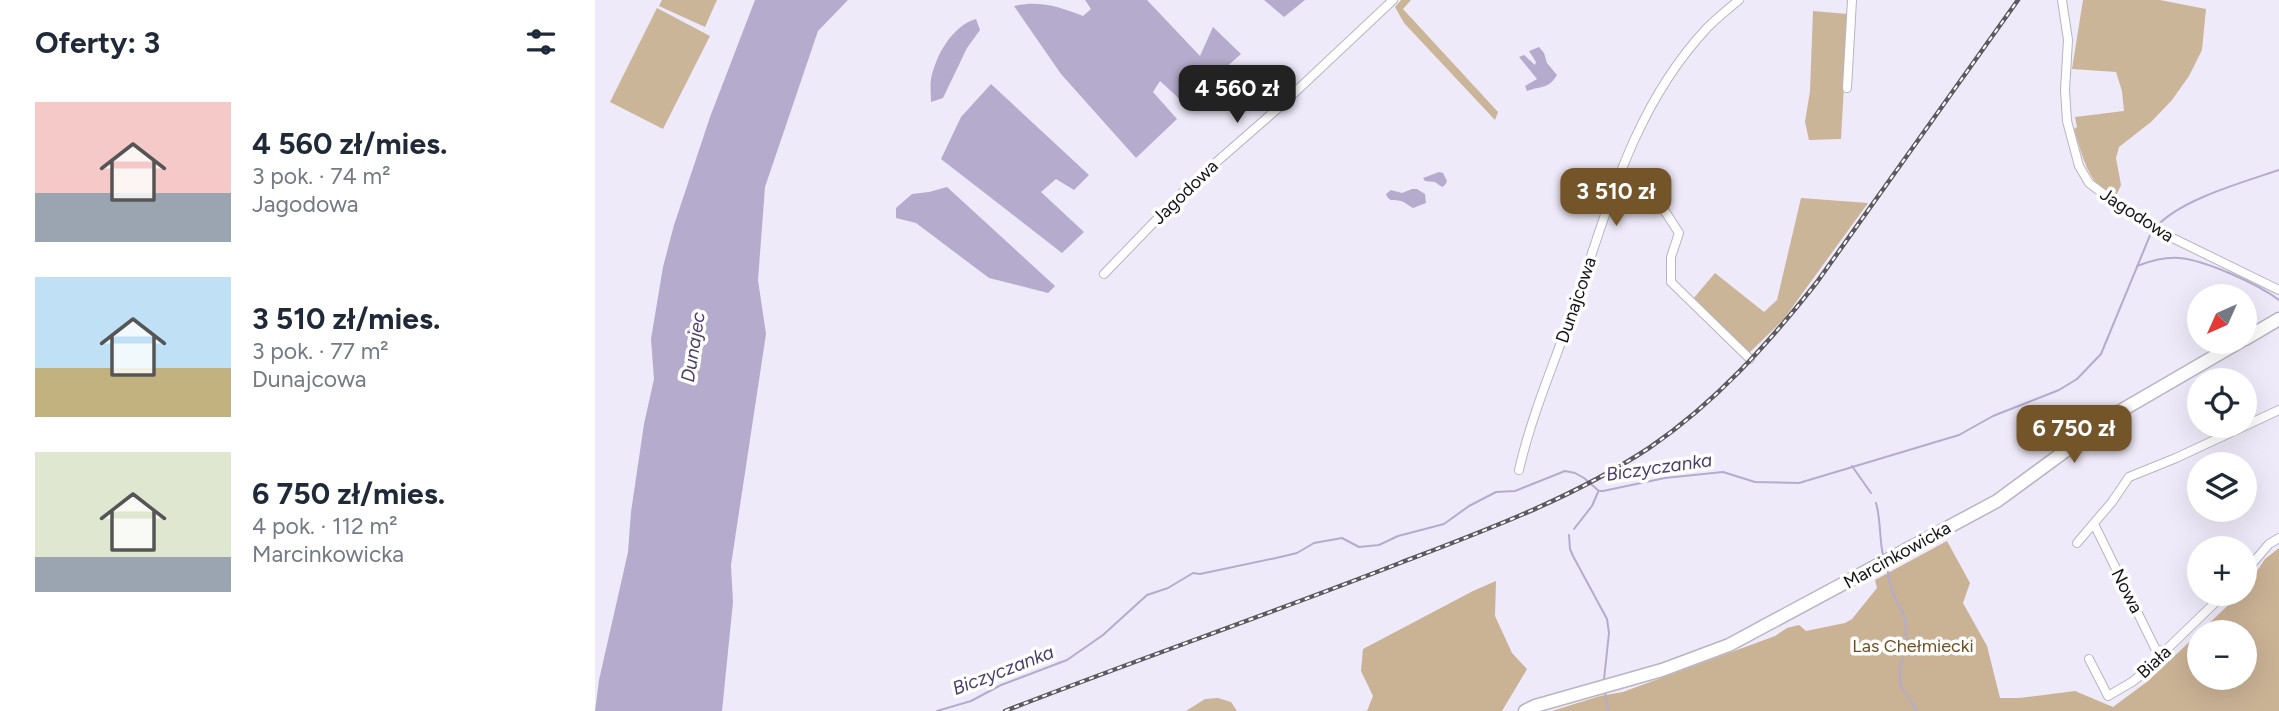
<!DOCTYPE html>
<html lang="pl">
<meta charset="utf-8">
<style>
body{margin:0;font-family:Figtree,sans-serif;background:#f2f2f3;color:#1f2937;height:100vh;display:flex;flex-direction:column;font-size:26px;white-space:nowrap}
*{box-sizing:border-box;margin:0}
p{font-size:23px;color:#747a83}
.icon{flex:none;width:38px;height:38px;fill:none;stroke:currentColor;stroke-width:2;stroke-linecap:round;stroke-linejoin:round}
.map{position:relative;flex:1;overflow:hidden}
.side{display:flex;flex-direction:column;background:#fff;width:595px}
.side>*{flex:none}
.needle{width:46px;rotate:225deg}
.buttons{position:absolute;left:1592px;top:284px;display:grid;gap:14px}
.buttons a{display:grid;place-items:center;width:70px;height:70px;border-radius:50%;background:#fff;box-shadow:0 7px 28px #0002;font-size:35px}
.price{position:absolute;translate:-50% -60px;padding:0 16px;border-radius:14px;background:#74552a;color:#fff;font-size:23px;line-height:46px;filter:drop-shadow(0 2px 4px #0008)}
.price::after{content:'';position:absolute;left:50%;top:42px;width:21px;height:16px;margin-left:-10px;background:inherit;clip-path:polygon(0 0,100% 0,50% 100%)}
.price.on{background:#222;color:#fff}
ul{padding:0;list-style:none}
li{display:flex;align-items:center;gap:21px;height:175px;padding:0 35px}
li span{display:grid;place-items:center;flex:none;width:196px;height:140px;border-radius:0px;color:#555}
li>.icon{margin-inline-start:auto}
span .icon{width:84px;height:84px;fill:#fffc;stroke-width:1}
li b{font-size:30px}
h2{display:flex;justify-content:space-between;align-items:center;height:84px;padding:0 35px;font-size:30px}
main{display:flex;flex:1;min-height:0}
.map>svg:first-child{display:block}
.green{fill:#cbb599}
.forest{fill:#cab295}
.water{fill:#b5accd}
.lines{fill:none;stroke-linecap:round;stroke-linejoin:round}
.stream{stroke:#b5accd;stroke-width:2}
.street-casing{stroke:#b8b4c2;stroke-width:10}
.secondary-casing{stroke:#b8b4c2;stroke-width:15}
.street{stroke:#fff;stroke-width:8}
.secondary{stroke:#fff;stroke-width:12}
.rail-casing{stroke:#5c5961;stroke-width:4.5}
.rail{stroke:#fff;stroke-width:2;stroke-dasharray:5;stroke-linecap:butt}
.labels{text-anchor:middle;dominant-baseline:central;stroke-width:7;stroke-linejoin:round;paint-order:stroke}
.street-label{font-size:18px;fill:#151318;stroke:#fff}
.park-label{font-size:18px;fill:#714f1e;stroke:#fff}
.water-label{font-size:19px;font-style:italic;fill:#4c3d6b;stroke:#fff}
</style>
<main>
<section class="side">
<h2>Oferty: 3<svg class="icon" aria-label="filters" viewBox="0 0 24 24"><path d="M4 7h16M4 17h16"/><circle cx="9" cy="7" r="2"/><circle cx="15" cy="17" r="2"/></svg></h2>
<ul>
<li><span style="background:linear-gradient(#f6c9c9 65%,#9aa5b1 0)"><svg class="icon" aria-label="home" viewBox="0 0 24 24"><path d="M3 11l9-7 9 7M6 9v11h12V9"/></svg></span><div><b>4 560 zł/mies.</b><p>3 pok. · 74 m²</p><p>Jagodowa</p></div></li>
<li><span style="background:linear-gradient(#bfe0f5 65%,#c2b280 0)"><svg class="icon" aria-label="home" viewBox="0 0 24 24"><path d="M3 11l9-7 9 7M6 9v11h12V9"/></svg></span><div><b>3 510 zł/mies.</b><p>3 pok. · 77 m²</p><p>Dunajcowa</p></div></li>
<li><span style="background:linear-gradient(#dfe7d0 75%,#9aa5b1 0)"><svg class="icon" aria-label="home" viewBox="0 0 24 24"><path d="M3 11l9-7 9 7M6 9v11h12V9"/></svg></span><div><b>6 750 zł/mies.</b><p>4 pok. · 112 m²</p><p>Marcinkowicka</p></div></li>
</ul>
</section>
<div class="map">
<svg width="1684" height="711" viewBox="0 0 1684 711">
<rect width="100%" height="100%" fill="#eeeaf9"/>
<path class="green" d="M 67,0 L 122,0 L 110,27 L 64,6 Z
M 806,0 L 816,0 L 808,9 L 903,112 L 900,120 L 809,23 L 800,7 Z
M 1488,0 L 1565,0 L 1611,9 L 1607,50 L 1594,76 L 1577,100 L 1556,122 L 1524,147 L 1521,158 L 1526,185 L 1520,198 C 1493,186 1487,154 1479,129 L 1482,127 L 1480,117 L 1529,111 L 1527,91 L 1521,72 L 1477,69 Z
M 62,8 L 115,36 L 68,129 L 15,102 Z
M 1218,11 L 1253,14 L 1246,139 L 1214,140 L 1210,122 L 1215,91 Z
M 1206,198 L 1273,203 L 1188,320 L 1153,354 L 1098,299 L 1120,273 L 1169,312 L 1182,300 Z
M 623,698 L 636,702 L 642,711 L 591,711 L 610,699 Z"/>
<path class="forest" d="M 1352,541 L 1375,583 L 1368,603 L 1392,646 L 1405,698 L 1424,698 L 1480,691 L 1518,707 L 1553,681 L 1605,632 L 1605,677 L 1650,677 L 1650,632 L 1605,632 L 1646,593 L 1650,593 L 1650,589 L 1670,559 L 1684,548 L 1684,711 L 957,711 L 1005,696 L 1028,692 L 1180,636 L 1192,628 L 1204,625 L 1211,631 L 1250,623 L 1257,619 L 1282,588 L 1280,580 Z
M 901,581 L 900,616 L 917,653 L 932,669 L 907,711 L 772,711 L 778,696 L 766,671 L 768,649 L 878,591 Z"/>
<path class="water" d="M 160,0 L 253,0 L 223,31 L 170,187 L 163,280 L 171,334 L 136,565 L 138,602 L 127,711 L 0,711 L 4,680 L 33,552 L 36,512 L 49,424 L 59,379 L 56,339 L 68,267 L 79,225 L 115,117 Z
M 490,0 L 552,0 L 605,56 L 618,27 L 646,54 L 590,104 L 565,81 L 558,92 L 582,119 L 541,158 L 466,74 L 419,6 C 444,0 465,7 488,16 L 496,9 Z
M 669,0 L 710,0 L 689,17 Z
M 381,19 L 385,30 L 372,48 L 348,98 L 336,102 C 336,95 335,86 336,79 C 341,55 357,26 381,19 Z
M 944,47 L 949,53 L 952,63 L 962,75 C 954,89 945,86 932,91 L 930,86 L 942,79 L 924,57 L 929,55 L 940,65 L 941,62 L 934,51 Z
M 396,84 L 494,175 L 479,190 L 461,179 L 446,192 L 489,232 L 467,253 L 346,159 L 366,117 Z
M 844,172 L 848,173 L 852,181 L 850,185 L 847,187 L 840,182 L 830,181 L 828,178 Z
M 352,187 L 460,286 L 453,293 L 394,278 L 321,223 L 301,218 L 301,208 L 317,194 L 334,192 Z
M 817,189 L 822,189 L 830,194 L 831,203 L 818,208 C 814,206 810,202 806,201 C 799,199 794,203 791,194 L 796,190 L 807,193 Z"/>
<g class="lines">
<path class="stream" d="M 1562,226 C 1587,199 1649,182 1684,170
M 1542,266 C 1555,261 1570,257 1584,258 C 1610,260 1663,284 1684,300
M 1257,466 L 1276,493
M 1281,503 C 1286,520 1284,537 1288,555
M 979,529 L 997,506 L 1003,492
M 974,535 L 975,549 L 978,556 L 1012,619 L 1014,633 L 1009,679
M 1292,568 L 1297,591 L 1310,618 L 1312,646 L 1305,667 L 1305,680 L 1306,686 L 1322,711
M 1010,692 L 1013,711
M 342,711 L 376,701 L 406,685 L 472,660 L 508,635 L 552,595 L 573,588 L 598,573 L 605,574 L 681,558 L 702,553 L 719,543 L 747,538 L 764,547 L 784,545 L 803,536 L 849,524 L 874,506 L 901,492 L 920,491 L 970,471 L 980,473 L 989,478 L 1004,491 L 1008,491 L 1070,478 L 1128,472 L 1160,482 L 1204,483 L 1364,435 L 1398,416 L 1464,390 L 1482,379 L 1506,354 L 1556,233"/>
<g class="street-casing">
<path id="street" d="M 1467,0 L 1473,40 L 1470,90 L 1472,121 L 1484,166 L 1494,183 L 1549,224 L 1684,290
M 1252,88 L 1257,0
M 1022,181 L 1060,196 L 1084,233 L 1076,257 L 1076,282 L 1155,359
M 509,274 L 594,186 L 681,110 L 798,0
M 924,470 C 937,413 961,359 980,304 C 1014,205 1039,106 1112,28 C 1122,18 1133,9 1144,0
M 1499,524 L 1561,650 L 1570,651
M 1482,543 L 1517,502 L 1534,477 L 1581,458 L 1684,410
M 1650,572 L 1674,544 L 1684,538
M 1494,659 L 1513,696 L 1537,682 L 1561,663 L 1570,651 L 1630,593"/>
</g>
<g class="secondary-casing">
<path id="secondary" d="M 1650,339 L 1684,319
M 930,711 L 940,706 L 1067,670 L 1134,645 L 1402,501 L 1522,413 L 1646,341"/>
</g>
<use href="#street" class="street"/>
<use href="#secondary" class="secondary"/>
<g class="rail-casing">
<path id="rail" d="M 410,711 C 541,660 674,614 805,563 C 891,530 976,499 1054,448 C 1120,403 1173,344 1222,282 L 1423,0"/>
</g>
<use href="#rail" class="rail"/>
</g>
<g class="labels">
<g class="street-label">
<text transform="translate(590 192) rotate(-44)">Jagodowa</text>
<text transform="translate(1542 215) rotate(33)">Jagodowa</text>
<text transform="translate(981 300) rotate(-71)">Dunajcowa</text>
<text transform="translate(1302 555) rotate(-29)">Marcinkowicka</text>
<text transform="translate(1532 591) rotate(63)">Nowa</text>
<text transform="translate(1559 662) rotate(-43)">Biała</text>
</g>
<g class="park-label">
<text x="1318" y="646">Las Chełmiecki</text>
</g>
<g class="water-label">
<text transform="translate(98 347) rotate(-81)">Dunajec</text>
<text transform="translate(1064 467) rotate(-8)">Biczyczanka</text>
<text transform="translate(408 670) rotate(-21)">Biczyczanka</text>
</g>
</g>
</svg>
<div class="buttons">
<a><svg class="needle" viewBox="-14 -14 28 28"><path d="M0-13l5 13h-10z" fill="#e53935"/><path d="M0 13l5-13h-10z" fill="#747a83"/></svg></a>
<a><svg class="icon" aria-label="locate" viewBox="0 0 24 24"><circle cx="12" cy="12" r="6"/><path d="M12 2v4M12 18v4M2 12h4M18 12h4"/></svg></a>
<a><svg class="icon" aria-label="layers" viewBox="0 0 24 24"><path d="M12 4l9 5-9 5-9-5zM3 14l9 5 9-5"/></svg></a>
<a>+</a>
<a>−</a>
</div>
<b class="price on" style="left:642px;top:125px">4 560 zł</b>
<b class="price" style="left:1021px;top:228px">3 510 zł</b>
<b class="price" style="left:1479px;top:465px">6 750 zł</b>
</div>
</main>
